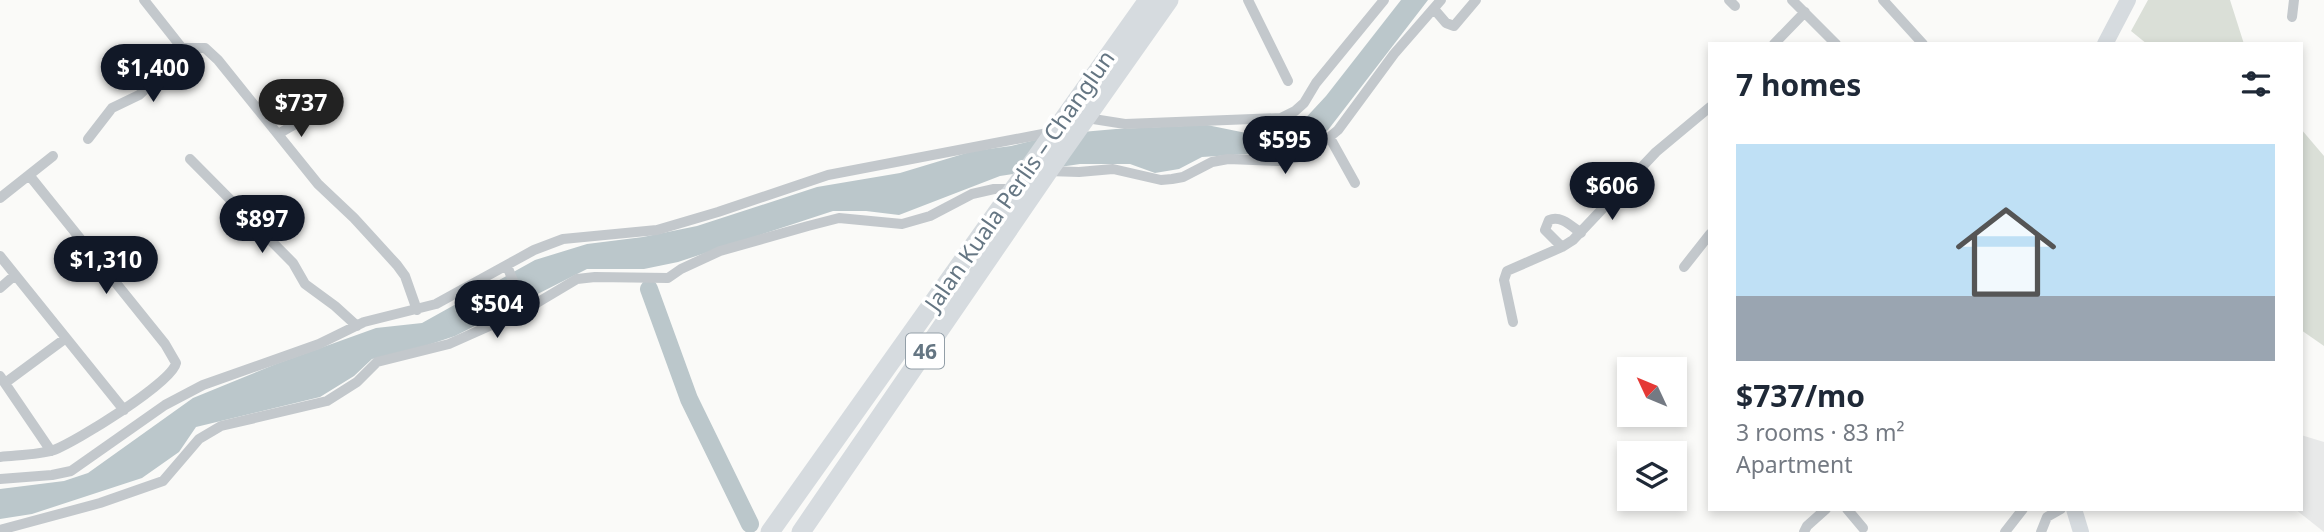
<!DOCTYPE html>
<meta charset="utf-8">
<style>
body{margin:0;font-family:"Noto Sans",sans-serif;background:#f6f6f7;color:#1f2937;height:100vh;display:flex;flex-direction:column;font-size:26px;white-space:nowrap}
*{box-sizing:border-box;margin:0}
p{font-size:23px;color:#747a83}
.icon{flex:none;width:38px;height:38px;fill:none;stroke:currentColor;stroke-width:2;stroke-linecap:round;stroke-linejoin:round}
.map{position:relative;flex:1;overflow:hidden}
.drawer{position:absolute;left:1708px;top:42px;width:595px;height:469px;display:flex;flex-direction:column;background:#fff;border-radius:0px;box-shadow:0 4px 10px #0003}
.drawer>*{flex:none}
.needle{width:46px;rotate:314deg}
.controls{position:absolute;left:1617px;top:357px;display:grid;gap:14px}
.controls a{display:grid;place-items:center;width:70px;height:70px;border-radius:0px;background:#fff;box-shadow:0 4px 10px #0003;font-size:35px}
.price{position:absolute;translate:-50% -60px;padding:0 16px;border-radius:24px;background:#111827;color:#fff;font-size:23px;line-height:46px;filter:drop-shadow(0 2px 4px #0008)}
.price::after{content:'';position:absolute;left:50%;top:42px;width:21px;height:16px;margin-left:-10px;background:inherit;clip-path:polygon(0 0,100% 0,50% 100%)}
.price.active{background:#222;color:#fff}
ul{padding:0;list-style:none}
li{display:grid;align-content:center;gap:14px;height:371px;padding:0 28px}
li span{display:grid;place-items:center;height:217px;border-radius:0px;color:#555}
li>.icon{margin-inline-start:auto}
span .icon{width:126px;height:126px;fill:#fffc;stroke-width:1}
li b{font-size:30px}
h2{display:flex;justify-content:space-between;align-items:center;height:84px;padding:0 28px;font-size:30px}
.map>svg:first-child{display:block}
.built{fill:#e8e9e9}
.green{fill:#dadfd7}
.water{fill:#bbc7cb}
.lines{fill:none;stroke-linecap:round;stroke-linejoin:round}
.river{stroke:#bbc7cb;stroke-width:18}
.street{stroke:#c3c8cc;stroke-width:10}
.secondary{stroke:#d6dbdf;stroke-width:16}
.highway{stroke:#d6dbdf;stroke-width:19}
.labels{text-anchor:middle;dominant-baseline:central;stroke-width:7;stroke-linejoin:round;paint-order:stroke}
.shield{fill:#fff;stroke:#939fa8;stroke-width:2}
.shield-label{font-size:21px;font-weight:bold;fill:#657683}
.street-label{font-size:23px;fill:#657683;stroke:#fff}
</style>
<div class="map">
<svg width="2324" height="532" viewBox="0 0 2324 532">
<rect width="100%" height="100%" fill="#fafaf8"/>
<path class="built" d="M 2301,435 L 2324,442 L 2324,532 L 2295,509 L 2301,509 Z"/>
<path class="green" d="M 2148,0 L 2230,0 L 2244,44 L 2147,44 L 2131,31 Z
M 2301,129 L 2324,156 L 2324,346 L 2301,330 Z"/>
<path class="water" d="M 1401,0 L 1428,0 L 1328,130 L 1308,144 L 1278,152 L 1202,157 L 1179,169 L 1155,173 L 1130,164 L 1080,164 L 1000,176 L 899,215 L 866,211 L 833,211 L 678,262 L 644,269 L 587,269 L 455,336 L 410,351 L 372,359 L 354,376 L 320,397 L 196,427 L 179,452 L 142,478 L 32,514 L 0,519 L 0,489 L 64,481 L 88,473 L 193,398 L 276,364 L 376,328 L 422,323 L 535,260 L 587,244 L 643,237 L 697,226 L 817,187 L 900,173 L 973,151 L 1011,146 L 1059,134 L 1116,129 L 1207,125 L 1256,135 L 1285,129 L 1300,124 L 1326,96 Z"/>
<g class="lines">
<path class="river" d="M 649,289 L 689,399 L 750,524"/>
<path class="street" d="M 144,0 L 182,48 L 205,48 L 218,60 L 318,184 L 354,218 L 397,265 L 405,276 L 417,310
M 1248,0 L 1288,81
M 1729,0 L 1735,6
M 1792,0 L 1836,44
M 1883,0 L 1923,44
M 1434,9 L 1446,23 L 1454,26 L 1476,0
M 2292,17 L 2294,0
M 1774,44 L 1805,12
M 1087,118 L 1125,124 L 1281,118 L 1295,111 L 1304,103 L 1316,83 L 1384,0
M 278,134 L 313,114
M 1330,138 L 1355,183
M 88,139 L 112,108 L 139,95 L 179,57 L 182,48
M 190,159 L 293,263 L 305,284 L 335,306 L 357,326
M 1048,171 L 1079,172 L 1113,169 L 1161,180 L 1172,179 L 1183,177 L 1212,162 L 1228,159 L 1279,161 L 1298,157 L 1314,150 L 1338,130 L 1394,54 L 1441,0
M 0,198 L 53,156
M 1562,247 L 1545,230 L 1549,220 C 1561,215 1571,226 1581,233
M 0,256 L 124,410
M 507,266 L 525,310
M 1684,267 L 1710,234
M 0,288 L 15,275
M 1513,322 L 1504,280 L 1507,271 L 1562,247 L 1573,240 L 1656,152 L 1710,107
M 0,376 L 51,451
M 5,383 L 66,338
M 0,457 C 17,455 38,455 54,450 C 75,442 172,383 176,363 L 165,344 L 29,175
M 0,479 L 52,475 L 71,471 L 165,405 L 203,385 L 319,344 L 364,322 L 436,304 L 534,250 L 563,239 L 657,230 L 718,212 L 828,175 L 1053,132
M 1847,509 L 1863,528
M 0,530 L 100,503 L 163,481 L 199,439 L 221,426 L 327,401 L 357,382 L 377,362 L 449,344 L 525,310 L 577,279 L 595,277 L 668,278 L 681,269 L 720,251 L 808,226 L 839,218 L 902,224 L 930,216 L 972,194 L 994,189 L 1013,189
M 1804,532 L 1807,526 L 1826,509
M 2005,532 L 2023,509
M 2041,532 L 2047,517 L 2061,509"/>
<path class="secondary" d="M 2105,44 L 2128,0
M 2074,509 L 2081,532"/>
<path class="highway" d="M 770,532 L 1148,0
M 801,532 L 1050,169 L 1169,0"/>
</g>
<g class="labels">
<rect class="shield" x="906" y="333.5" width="38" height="35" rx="5"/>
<g class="shield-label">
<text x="925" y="351">46</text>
</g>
<g class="street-label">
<text transform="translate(1019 180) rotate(-55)">Jalan Kuala Perlis – Changlun</text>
</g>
</g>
</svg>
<div class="controls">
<a><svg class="needle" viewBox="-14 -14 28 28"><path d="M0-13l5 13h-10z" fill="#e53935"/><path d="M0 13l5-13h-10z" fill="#747a83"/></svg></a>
<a><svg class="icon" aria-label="layers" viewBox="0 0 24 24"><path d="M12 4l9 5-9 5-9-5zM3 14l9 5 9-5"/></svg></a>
</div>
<b class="price" style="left:153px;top:104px">$1,400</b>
<b class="price active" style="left:301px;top:139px">$737</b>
<b class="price" style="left:1285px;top:176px">$595</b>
<b class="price" style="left:1612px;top:222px">$606</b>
<b class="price" style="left:262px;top:255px">$897</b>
<b class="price" style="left:106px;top:296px">$1,310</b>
<b class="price" style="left:497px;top:340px">$504</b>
<section class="drawer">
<h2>7 homes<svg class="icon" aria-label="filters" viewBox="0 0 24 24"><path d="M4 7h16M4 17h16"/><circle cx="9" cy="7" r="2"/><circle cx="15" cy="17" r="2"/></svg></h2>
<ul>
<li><span style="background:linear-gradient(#bfe0f5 70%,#9aa5b1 0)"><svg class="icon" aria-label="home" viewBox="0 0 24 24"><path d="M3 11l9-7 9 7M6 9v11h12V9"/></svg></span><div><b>$737/mo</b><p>3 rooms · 83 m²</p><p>Apartment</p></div></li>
</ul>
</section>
</div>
